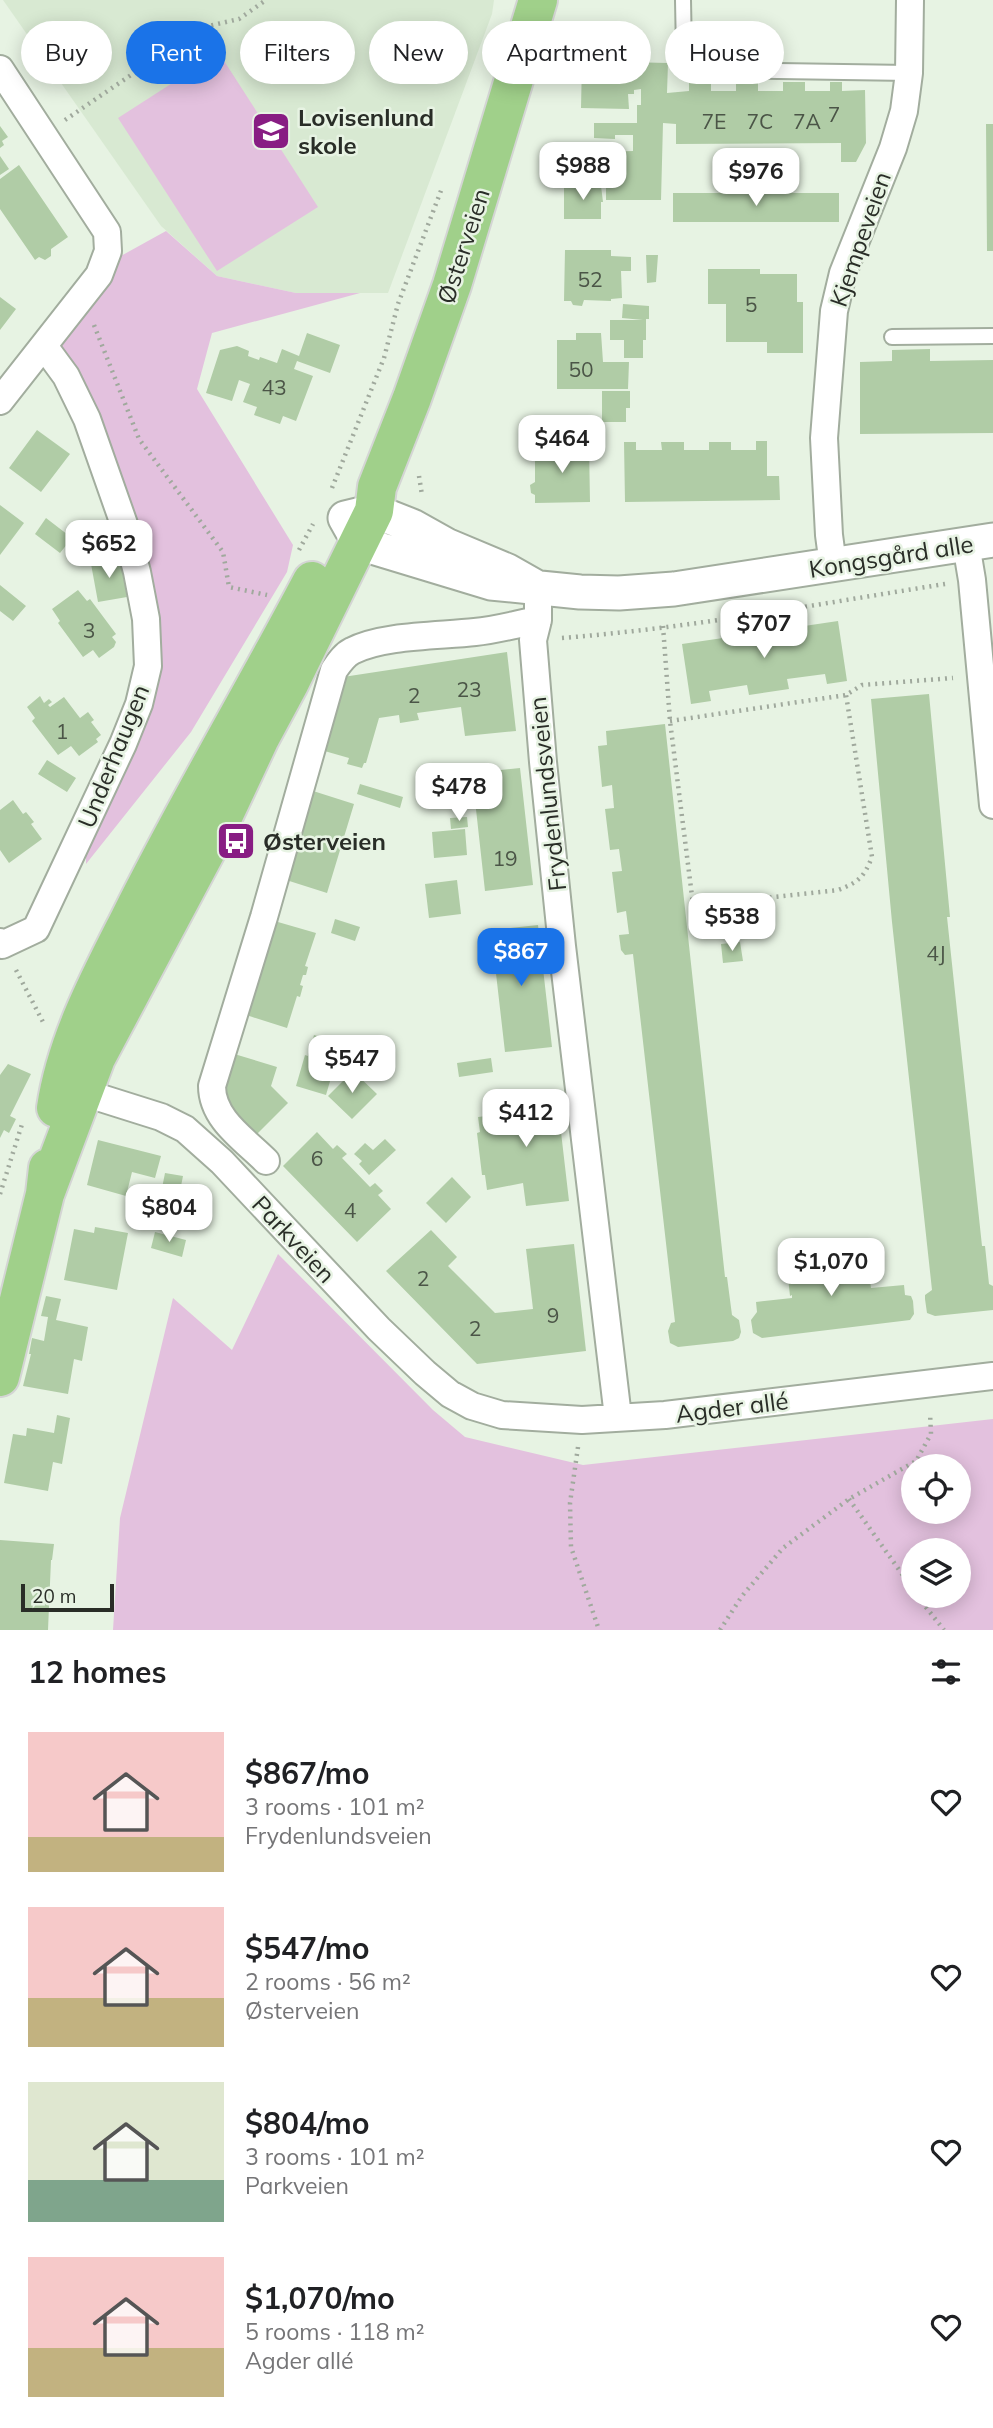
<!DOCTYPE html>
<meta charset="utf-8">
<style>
body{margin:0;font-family:Mulish,sans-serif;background:#f6f6f6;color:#202124;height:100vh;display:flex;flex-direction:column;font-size:26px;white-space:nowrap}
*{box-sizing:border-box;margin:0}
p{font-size:23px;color:#757577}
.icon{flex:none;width:38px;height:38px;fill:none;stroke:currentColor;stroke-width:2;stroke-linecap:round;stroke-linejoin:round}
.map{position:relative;height:1630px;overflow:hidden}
.sheet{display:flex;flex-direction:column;background:#fff;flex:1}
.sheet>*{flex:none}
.guide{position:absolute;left:21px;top:21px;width:952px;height:63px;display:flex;gap:14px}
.buttons{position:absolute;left:901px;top:1454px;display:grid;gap:14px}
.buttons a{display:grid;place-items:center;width:70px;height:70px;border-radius:50%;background:#fff;box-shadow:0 4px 18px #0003;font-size:35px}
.scale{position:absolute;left:21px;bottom:18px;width:93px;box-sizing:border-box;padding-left:7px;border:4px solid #292d27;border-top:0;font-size:19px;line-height:24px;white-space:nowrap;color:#292d27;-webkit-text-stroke:5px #e7f3e3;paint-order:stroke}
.price{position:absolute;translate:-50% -60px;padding:0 16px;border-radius:14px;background:#fff;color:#222;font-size:23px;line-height:46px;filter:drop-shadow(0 2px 4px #0008)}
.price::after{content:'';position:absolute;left:50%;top:42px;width:21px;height:16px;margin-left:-10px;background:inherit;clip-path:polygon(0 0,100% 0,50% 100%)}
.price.current{background:#1a73e8;color:#fff}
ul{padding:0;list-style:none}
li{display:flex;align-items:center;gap:21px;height:175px;padding:0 28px}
li span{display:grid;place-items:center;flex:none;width:196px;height:140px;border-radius:0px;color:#555}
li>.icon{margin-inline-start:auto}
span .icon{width:84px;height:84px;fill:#fffc;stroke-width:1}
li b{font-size:30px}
h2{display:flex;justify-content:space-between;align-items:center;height:84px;padding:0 28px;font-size:30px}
.pill{padding:0 24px;border-radius:32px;background:#fff;box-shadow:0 4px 18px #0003;font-size:24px;line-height:63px}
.pill.current{background:#1a73e8;color:#fff}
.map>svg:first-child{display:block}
.built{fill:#d8e9d2}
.green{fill:#e3c1de;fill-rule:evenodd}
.building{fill:#b0cca6}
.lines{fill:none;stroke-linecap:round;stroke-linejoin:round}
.service-casing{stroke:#a2ad9e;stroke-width:18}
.minor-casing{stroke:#a2ad9e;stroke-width:30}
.tertiary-casing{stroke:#a2ad9e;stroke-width:37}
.primary-casing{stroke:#d4d5d4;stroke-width:42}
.path{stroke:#a0a99d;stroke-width:4.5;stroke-dasharray:2 5;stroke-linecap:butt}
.service{stroke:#fff;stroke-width:14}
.minor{stroke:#fff;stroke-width:26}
.tertiary{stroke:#fff;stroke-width:33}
.primary{stroke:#a0d08a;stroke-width:38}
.labels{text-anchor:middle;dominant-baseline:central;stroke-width:5;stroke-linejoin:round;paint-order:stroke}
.number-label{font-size:21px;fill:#4b5547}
.poi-label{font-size:24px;font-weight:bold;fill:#292d27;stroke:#e7f3e3;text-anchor:start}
.street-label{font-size:24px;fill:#292d27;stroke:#e7f3e3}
</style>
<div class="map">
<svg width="993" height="1630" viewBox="0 0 993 1630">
<rect width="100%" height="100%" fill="#e7f3e3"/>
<path class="built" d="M 3,0 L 494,0 L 492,14 L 388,293 L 296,293 L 217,276 L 161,226 Z"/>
<path class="green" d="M 219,53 L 318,207 L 217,271 L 118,118 Z
M 166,231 L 217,276 L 296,293 L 360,293 L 212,333 L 197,389 L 293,545 L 287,572 L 191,732 L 86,864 L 86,845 L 148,666 L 137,572 L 44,346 L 110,262 Z
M 278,1254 L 433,1410 L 465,1437 L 583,1465 L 993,1419 L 993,1630 L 113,1630 L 120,1518 L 173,1298 L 232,1350 ZM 914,1466 L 959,1466 L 959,1512 L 914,1512 ZM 914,1550 L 959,1550 L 959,1596 L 914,1596 Z"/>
<path class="building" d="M 594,24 L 627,25 L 626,56 L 594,56 Z
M 582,61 L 668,63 L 667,93 L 689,91 L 689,82 L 711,82 L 711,91 L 736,91 L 736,82 L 758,82 L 758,91 L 783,91 L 783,82 L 805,82 L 805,91 L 830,91 L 830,82 L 842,82 L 842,91 L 865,90 L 866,143 L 856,162 L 841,162 L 841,143 L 676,144 L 676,124 L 663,123 L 661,200 L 606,200 L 606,177 L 597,177 L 597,152 L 633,151 L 633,135 L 615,135 L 615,139 L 594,138 L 594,123 L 637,123 L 637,105 L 641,105 L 641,89 L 634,90 L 634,94 L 628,94 L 629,109 L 581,108 Z
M 986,124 L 993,124 L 993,251 L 987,251 Z
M 0,126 L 8,137 L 2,141 L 4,145 L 0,148 Z
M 0,156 L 9,169 L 0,175 Z
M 19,165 L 68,237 L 51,249 L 51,256 L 45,260 L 39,257 L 35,260 L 0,209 L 0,179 Z
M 564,186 L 601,186 L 603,202 L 601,202 L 601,219 L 564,219 Z
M 673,193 L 839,193 L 839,222 L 673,222 Z
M 565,250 L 611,250 L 611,256 L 631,257 L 631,271 L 621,271 L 622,298 L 611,299 L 611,301 L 584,300 L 582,306 L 573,305 L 571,301 L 564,301 Z
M 646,255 L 658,255 L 656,282 L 647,283 Z
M 708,269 L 760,269 L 760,274 L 797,274 L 797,302 L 803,302 L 803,353 L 767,353 L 767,342 L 726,342 L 726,304 L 708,304 Z
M 0,297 L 16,309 L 0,330 Z
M 623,304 L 649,306 L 649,319 L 646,319 L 646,340 L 643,340 L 643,358 L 624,358 L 624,340 L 610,340 L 610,320 L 643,320 L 622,318 Z
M 307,333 L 340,345 L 330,373 L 297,361 L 294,369 L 313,376 L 296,421 L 283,416 L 280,424 L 254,415 L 257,407 L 243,402 L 250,384 L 239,380 L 232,401 L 206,393 L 220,350 L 237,346 L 249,351 L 248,356 L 259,360 L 260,357 L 277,363 L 282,349 L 299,356 Z
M 576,333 L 601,333 L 603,362 L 629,362 L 628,389 L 557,389 L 557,340 L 576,340 Z
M 930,349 L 930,361 L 993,360 L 993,433 L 860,434 L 860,362 L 892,361 L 892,350 Z
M 602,391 L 630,391 L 630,408 L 626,408 L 626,422 L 602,422 Z
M 37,430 L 70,454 L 41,492 L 9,468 Z
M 756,441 L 767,441 L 767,476 L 779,476 L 780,500 L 625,502 L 624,442 L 636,442 L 636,450 L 662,450 L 661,442 L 684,442 L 684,450 L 709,450 L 709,442 L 731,442 L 731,450 L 756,450 Z
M 541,444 L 570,444 L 570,451 L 576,451 L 576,446 L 589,446 L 590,502 L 535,503 L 535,495 L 531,493 L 530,485 L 535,482 L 535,452 L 541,452 Z
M 0,505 L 24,523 L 0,555 Z
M 46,518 L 72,538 L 60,553 L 35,534 Z
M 120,558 L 127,597 L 98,602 L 91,564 Z
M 0,585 L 26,606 L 13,621 L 0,611 Z
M 78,590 L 87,601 L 90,599 L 116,634 L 112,637 L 116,642 L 114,647 L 99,658 L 93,650 L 83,657 L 58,623 L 60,621 L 52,609 Z
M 838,621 L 847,681 L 827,684 L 825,674 L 787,679 L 789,689 L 749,695 L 747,685 L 709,691 L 711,701 L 691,704 L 682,644 Z
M 507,652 L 516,731 L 465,736 L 461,707 L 417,713 L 419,720 L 400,723 L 399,715 L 379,718 L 366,763 L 364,763 L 362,768 L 347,764 L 349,758 L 321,750 L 343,677 Z
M 929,694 L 950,917 L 947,917 L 982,1246 L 985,1246 L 989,1284 L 993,1286 L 993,1310 L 935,1316 L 927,1313 L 925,1299 L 925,1295 L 932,1290 L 892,922 L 871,699 Z
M 40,696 L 44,703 L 49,699 L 52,702 L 48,705 L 50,707 L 64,697 L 80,718 L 88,712 L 94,720 L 91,722 L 101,735 L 96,739 L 98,742 L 79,756 L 71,746 L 58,755 L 32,721 L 35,718 L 27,707 Z
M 665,724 L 725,1277 L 727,1277 L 732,1315 L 739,1320 L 741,1332 L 739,1338 L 733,1341 L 678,1347 L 670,1343 L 668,1331 L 671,1323 L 675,1322 L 633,954 L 625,955 L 621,950 L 619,935 L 629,934 L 626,911 L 617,913 L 612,872 L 622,871 L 619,849 L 610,850 L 605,809 L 614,808 L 612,785 L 602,787 L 598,746 L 607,745 L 606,731 Z
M 47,760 L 76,778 L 67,792 L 38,774 Z
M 455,764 L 459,779 L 433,786 L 429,771 Z
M 520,768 L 533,885 L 485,891 L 472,773 Z
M 360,784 L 403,797 L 400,808 L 357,794 Z
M 310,790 L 354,804 L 327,893 L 283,879 Z
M 13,800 L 23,814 L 26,812 L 34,822 L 31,824 L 42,839 L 9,863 L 0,850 L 0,810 Z
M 467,817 L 468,827 L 451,829 L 450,818 Z
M 465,829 L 467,855 L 434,858 L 432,832 Z
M 457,880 L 461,914 L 429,918 L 425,884 Z
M 335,919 L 360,927 L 355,941 L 331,933 Z
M 271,920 L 316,933 L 305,966 L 308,967 L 306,975 L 303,975 L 300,985 L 303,986 L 300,997 L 297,996 L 287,1028 L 243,1014 Z
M 538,925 L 552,1047 L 505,1052 L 491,930 Z
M 740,942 L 743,961 L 723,963 L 721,944 Z
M 314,1035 L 345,1045 L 342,1054 L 357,1059 L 355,1068 L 339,1063 L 339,1065 L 335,1064 L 326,1095 L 296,1086 L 305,1055 L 308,1056 Z
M 231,1053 L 277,1067 L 271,1086 L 288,1103 L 254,1137 L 223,1100 Z
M 491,1058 L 493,1072 L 459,1077 L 457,1063 Z
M 8,1064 L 31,1074 L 10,1116 L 16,1119 L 9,1133 L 4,1130 L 0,1138 L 0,1075 Z
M 353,1071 L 377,1094 L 352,1119 L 328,1096 Z
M 556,1089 L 569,1201 L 526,1206 L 523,1183 L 487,1190 L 485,1175 L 482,1175 L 477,1133 L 480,1132 L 478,1117 L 503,1114 L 504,1117 L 515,1116 L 513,1094 Z
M 317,1132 L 333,1149 L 337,1145 L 347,1154 L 342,1158 L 370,1187 L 375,1183 L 383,1191 L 378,1195 L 391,1209 L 357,1242 L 283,1166 Z
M 385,1139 L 396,1150 L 369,1175 L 359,1164 L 362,1161 L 354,1154 L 365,1143 L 373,1150 Z
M 98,1140 L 161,1156 L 155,1178 L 132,1172 L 126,1196 L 87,1185 Z
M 165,1173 L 183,1176 L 177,1206 L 159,1203 Z
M 452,1177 L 471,1197 L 446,1223 L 426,1203 Z
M 95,1227 L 128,1233 L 117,1290 L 64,1280 L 74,1229 L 94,1233 Z
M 431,1230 L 457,1257 L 448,1266 L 495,1313 L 533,1309 L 526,1249 L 574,1244 L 586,1351 L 477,1364 L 386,1271 Z
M 155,1232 L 186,1240 L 182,1257 L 151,1248 Z
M 866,1250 L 871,1288 L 904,1285 L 905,1295 L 911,1296 L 913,1301 L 914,1314 L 910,1320 L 762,1338 L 753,1333 L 751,1320 L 757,1312 L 756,1302 L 792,1298 L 792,1295 L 790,1296 L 786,1259 L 801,1257 L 801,1259 Z
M 46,1296 L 61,1299 L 56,1320 L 88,1327 L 82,1361 L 74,1359 L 68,1394 L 23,1386 L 31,1354 L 29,1354 L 32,1338 L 44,1341 L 48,1317 L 41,1316 Z
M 57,1415 L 70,1418 L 62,1464 L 53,1462 L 48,1491 L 4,1483 L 13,1434 L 26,1436 L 27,1428 L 54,1433 Z
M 0,1540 L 54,1544 L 52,1560 L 51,1560 L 48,1630 L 0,1630 Z"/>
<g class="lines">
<g class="service-casing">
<path id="service" d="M 683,0 L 684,52 L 693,66 L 718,70 L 909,73
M 892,337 L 993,336"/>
</g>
<g class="minor-casing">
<path id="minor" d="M 0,69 L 107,232 L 108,251 L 99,275 L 0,401
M 966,544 L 972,580 L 993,805
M 833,565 L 829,535 L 824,438 L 834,311 L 843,273 L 893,148 L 904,111 L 909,73 L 910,0
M 538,588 L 538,620 L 533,640 L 543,762 L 562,946 L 618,1417
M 0,942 L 2,945 L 36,929 L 123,744 L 139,704 L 148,666 L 146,619 L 137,572 L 125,527 L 87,419 L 66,376 L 44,346
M 69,1088 L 161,1117 L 185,1129 L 222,1162 L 379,1329 L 425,1373 L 450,1394 L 472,1406 L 502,1415 L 582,1420 L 665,1415 L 993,1376
M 266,1161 C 244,1139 212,1119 212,1086 L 264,917 L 334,670 C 339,663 344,655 352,651 C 382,635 440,636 475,632 C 496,630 517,624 538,620"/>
</g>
<g class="tertiary-casing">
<path id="tertiary" d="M 538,588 L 508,571 L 446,545 L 412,526 L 374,511 L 345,518 L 359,543 L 491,583 L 580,592 L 619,593 L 674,589 L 993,540"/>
</g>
<g class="primary-casing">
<path id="primary" d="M 56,1108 C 66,1041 99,979 129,920 C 186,805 252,695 312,581
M 45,1194 L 96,1058 L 213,838 L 260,738 L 289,684 L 374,511 L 377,487 L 412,398 L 452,285 L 538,0
M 0,1377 L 45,1194 L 48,1168"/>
</g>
<path class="path" d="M 65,120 L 200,28 L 239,19 L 266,0
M 94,325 L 139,439 L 223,552 L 229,587 L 267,595
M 419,476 L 422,495
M 332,488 L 384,358 L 398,304 L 442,188
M 299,550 L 313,524
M 663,626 L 670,721 L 696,928
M 562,638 C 690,628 818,604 945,584
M 670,721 L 846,695 L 862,685 L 953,678
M 693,906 L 838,890 C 859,882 864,877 872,857 L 846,695
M 16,970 L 43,1022
M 0,1194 L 23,1121
M 578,1447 L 570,1503 L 571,1547 L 599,1630
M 849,1499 L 914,1591
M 917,1596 L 944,1630
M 720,1630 L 742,1596 L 783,1548 L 849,1499 L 916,1461 L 931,1434 L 930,1413"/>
<use href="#service" class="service"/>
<use href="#minor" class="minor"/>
<use href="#tertiary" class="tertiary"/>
<use href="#primary" class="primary"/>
</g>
<defs>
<g id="school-square" transform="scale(2.0125)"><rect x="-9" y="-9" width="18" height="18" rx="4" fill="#881d83" stroke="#e7f3e3"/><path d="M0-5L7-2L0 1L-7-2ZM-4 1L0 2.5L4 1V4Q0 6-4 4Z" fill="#fff"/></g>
<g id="bus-square" transform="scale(2.0125)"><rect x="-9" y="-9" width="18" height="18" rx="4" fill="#881d83" stroke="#e7f3e3"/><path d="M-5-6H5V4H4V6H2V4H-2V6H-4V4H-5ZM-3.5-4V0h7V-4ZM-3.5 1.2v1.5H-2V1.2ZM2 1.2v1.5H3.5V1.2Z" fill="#fff"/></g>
</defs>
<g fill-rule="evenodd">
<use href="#school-square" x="271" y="131"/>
<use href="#bus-square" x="236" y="841"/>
</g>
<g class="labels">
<g class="number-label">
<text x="834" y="114">7</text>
<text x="714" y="121">7E</text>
<text x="760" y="121">7C</text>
<text x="807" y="121">7A</text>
<text x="590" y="279">52</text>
<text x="751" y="304">5</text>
<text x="581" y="369">50</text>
<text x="274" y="387">43</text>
<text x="89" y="630">3</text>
<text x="469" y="689">23</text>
<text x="414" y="695">2</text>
<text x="62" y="731">1</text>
<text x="505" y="858">19</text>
<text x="936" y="953">4J</text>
<text x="317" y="1158">6</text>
<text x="350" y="1210">4</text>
<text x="423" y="1278">2</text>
<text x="553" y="1315">9</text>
<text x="475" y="1328">2</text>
</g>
<g class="poi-label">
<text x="298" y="117">Lovisenlund<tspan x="298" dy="28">skole</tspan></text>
<text x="263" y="841">Østerveien</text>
</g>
<g class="street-label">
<text transform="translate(860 239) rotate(-71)">Kjempeveien</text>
<text transform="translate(463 246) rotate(-72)">Østerveien</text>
<text transform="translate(891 556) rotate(-9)">Kongsgård alle</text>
<text transform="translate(113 756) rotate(-68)">Underhaugen</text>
<text transform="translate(547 794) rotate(-96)">Frydenlundsveien</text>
<text transform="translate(294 1239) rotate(47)">Parkveien</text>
<text transform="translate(732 1407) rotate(-7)">Agder allé</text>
</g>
</g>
</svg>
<div class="buttons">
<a><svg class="icon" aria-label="locate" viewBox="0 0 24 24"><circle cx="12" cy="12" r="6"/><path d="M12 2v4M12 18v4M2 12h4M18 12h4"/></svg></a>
<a><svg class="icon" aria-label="layers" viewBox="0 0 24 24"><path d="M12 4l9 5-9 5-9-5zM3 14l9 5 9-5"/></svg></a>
</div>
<div class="scale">20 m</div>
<b class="price" style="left:583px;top:202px">$988</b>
<b class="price" style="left:756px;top:208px">$976</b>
<b class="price" style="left:562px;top:475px">$464</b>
<b class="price" style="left:109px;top:580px">$652</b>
<b class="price" style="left:764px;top:660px">$707</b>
<b class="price" style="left:459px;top:823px">$478</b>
<b class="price" style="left:732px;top:953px">$538</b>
<b class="price current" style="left:521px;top:988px">$867</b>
<b class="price" style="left:352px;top:1095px">$547</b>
<b class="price" style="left:526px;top:1149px">$412</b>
<b class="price" style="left:169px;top:1244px">$804</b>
<b class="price" style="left:831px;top:1298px">$1,070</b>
<div class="guide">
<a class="pill">Buy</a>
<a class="pill current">Rent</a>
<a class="pill">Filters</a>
<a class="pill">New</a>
<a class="pill">Apartment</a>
<a class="pill">House</a>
</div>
</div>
<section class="sheet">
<h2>12 homes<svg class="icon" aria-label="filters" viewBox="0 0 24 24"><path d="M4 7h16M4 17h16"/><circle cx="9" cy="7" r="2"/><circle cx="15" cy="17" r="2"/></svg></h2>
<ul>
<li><span style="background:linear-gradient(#f6c9c9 75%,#c2b280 0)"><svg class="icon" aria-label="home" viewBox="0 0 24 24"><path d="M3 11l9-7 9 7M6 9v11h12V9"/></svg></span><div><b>$867/mo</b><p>3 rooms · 101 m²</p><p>Frydenlundsveien</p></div><svg class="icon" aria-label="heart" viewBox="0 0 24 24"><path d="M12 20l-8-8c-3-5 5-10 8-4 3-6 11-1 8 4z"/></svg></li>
<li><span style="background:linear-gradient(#f6c9c9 65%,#c2b280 0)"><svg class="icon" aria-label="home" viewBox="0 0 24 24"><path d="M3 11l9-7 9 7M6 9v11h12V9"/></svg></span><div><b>$547/mo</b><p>2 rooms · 56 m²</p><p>Østerveien</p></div><svg class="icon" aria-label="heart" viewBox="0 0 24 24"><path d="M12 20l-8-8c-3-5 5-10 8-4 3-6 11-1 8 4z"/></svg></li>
<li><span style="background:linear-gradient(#dfe7d0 70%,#7fa58c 0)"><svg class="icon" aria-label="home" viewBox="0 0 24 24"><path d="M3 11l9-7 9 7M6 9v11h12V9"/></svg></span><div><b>$804/mo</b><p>3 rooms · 101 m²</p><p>Parkveien</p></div><svg class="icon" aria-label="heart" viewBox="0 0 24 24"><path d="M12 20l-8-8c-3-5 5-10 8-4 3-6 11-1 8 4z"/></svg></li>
<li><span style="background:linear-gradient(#f6c9c9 65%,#c2b280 0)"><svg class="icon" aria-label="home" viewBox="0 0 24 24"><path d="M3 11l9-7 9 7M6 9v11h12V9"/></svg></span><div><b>$1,070/mo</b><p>5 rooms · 118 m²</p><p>Agder allé</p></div><svg class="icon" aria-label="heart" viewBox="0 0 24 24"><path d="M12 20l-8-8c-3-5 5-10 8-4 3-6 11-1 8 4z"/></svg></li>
</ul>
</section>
